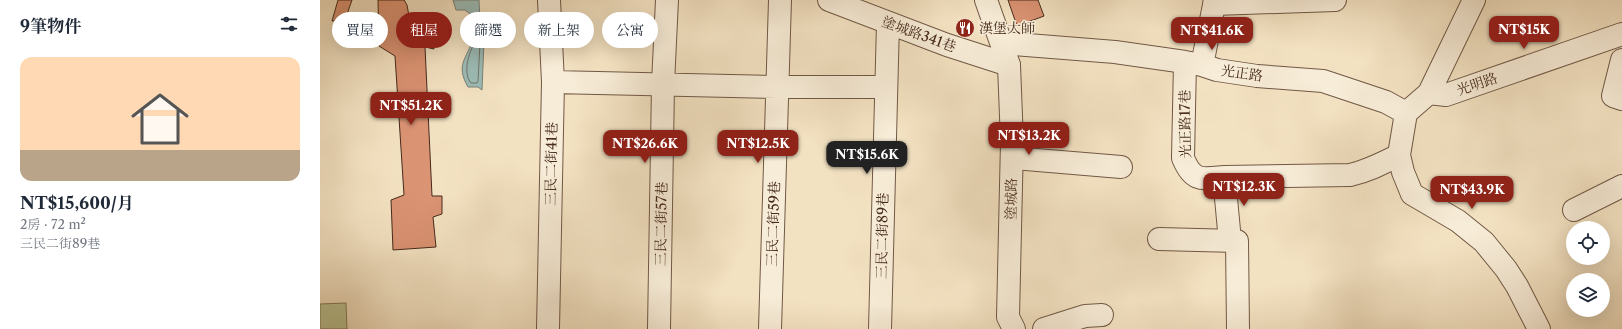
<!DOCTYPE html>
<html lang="zh-TW">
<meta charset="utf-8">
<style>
body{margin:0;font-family:"Libre Caslon Text","Noto Serif TC",serif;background:#f6f6f7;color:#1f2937;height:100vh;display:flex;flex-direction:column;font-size:15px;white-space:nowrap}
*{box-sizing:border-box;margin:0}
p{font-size:13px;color:#747a83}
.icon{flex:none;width:22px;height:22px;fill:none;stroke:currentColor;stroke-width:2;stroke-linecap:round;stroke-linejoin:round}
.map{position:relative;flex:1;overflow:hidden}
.details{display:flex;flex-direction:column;background:#fff;width:320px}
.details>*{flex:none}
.top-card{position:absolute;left:12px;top:12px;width:380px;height:36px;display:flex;gap:8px}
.controls{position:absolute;left:1246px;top:221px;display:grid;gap:8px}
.controls a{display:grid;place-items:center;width:44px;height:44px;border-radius:50%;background:#fff;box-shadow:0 4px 16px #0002;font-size:20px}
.price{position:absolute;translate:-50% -34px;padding:0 9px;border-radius:8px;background:#8f2418;color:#fff;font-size:13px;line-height:26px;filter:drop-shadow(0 1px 2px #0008)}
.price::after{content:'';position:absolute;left:50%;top:24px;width:12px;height:9px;margin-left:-6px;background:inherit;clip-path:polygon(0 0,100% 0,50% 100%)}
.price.current{background:#222;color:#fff}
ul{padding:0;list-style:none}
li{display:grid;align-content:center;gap:8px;height:212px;padding:0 20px}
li+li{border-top:1px solid #e0e1e3}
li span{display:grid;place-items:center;height:124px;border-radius:12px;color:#555}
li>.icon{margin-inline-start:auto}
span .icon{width:72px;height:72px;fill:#fffc;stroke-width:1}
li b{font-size:17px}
h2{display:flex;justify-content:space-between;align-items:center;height:48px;padding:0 20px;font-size:17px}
.chip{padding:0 14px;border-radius:18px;background:#fff;box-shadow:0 4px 16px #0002;font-size:14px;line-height:36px}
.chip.current{background:#8f2418;color:#fff}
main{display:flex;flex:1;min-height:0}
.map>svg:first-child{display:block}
.green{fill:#bbc393;stroke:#807657}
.water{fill:#9cbdb8;stroke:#7a8279}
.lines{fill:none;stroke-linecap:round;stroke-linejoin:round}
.shore{stroke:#71746a;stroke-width:1}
.building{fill:#da9373;stroke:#462a1b}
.minor-casing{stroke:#715845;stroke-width:24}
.tertiary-casing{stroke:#715845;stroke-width:24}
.minor{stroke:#f7ecd7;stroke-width:22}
.tertiary{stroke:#f7ecd7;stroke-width:22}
.labels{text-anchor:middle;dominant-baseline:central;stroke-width:3;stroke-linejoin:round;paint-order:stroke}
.poi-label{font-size:14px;fill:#462a1b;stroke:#f7ecd7;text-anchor:start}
.street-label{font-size:14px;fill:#462a1b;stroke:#f7ecd7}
</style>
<main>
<section class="details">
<h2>9筆物件<svg class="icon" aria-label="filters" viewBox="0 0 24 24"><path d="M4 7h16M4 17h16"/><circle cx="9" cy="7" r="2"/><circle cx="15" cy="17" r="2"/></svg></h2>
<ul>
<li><span style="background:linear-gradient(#ffd9b3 75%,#b9a48a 0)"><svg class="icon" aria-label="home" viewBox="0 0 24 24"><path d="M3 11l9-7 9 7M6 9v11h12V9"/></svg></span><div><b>NT$15,600/月</b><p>2房 · 72 m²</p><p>三民二街89巷</p></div></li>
</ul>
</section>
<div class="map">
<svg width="1302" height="329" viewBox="0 0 1302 329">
<rect width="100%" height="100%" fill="#f3e2c2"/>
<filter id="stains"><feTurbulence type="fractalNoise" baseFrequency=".005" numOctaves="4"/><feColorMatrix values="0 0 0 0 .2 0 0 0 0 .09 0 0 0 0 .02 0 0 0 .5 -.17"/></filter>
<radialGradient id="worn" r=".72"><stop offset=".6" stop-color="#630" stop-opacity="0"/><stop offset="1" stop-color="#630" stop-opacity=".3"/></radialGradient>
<path class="green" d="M 26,303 L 27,329 L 0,329 L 0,304 Z"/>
<path class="water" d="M 133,0 L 159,0 L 160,22 L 164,42 L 162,90 L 158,87 L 148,87 C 135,64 147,59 153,39 C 155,32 153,23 153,16 L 145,10 L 136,10 Z"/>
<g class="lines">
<path class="shore" d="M 158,39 L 160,43 L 158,81 L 157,83 L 151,83 C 142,73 149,48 158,39 Z"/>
</g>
<path class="building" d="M 18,0 L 32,0 L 25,20 L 12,21 Z
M 58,0 L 84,0 L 87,5 L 89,16 L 103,18 L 104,32 L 113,32 L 114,49 L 105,47 L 112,196 L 122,196 L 122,214 L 113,217 L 116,247 L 73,250 L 71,200 L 84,195 L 75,56 L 59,46 Z
M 688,0 L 718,0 L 724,16 L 697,26 Z"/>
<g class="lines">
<g class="minor-casing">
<path id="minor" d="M 509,0 L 627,45 L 689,65
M 1154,0 L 1109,93 L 1086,113 L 1079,155 L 1083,172 L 1092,194 L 1138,221 L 1164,242 L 1186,269 L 1197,286 L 1219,329
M 894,4 L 1015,0
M 682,43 L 795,52 L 865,62 L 882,65 L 897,70 L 937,76 L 1003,81 L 1066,102 L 1086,113
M 1302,60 L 1293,96 L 1302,99
M 865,62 L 863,158 C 873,182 881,179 904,177 L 1030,175 C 1048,171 1063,163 1079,155
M 882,65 L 895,0
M 233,82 L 457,87 L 566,87
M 1109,93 L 1126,95 L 1302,34
M 692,158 L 801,167
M 904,177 L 910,241
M 1254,210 L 1302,186
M 839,239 L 917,241 L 918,329
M 228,329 L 233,82 L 229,0
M 339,329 L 343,84 L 347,0
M 450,329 L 460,0
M 560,329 L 568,23
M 724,329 L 765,316 L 782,315"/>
</g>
<g class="tertiary-casing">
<path id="tertiary" d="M 666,0 L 689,65 L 692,142 L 688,317 L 694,329"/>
</g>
<use href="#minor" class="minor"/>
<use href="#tertiary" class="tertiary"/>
</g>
<defs>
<g id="restaurant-disc" transform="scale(1)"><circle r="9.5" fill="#8f2418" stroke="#f7ecd7"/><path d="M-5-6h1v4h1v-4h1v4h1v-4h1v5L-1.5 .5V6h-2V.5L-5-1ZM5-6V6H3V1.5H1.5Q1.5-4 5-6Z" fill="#fff"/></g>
</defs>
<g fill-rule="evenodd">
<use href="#restaurant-disc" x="645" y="28"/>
</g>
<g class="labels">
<g class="poi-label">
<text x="659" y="28">漢堡大師</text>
</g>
<g class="street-label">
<text transform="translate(599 34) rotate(20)">塗城路341巷</text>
<text transform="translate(922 73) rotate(8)">光正路</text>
<text transform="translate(1157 84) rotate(-19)">光明路</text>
<text transform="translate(865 124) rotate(-91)">光正路17巷</text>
<text transform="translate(231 164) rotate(-89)">三民二街41巷</text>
<text transform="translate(691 199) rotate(-89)">塗城路</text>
<text transform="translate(341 224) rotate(-89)">三民二街57巷</text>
<text transform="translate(453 224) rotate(-88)">三民二街59巷</text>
<text transform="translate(562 236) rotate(-89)">三民二街89巷</text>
</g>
</g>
<rect width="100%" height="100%" filter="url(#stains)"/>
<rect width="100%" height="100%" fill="url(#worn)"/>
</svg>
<div class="controls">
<a><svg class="icon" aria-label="locate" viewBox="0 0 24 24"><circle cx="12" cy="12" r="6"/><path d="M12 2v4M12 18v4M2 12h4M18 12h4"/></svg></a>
<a><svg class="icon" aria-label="layers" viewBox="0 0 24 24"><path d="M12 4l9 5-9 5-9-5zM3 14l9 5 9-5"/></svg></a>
</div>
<b class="price" style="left:1204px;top:50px">NT$15K</b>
<b class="price" style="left:892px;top:51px">NT$41.6K</b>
<b class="price" style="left:91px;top:126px">NT$51.2K</b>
<b class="price" style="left:709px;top:156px">NT$13.2K</b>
<b class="price" style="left:325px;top:164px">NT$26.6K</b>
<b class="price" style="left:438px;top:164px">NT$12.5K</b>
<b class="price current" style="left:547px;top:175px">NT$15.6K</b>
<b class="price" style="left:924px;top:207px">NT$12.3K</b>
<b class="price" style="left:1152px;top:210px">NT$43.9K</b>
<div class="top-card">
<a class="chip">買屋</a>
<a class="chip current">租屋</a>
<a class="chip">篩選</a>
<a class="chip">新上架</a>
<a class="chip">公寓</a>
</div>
</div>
</main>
